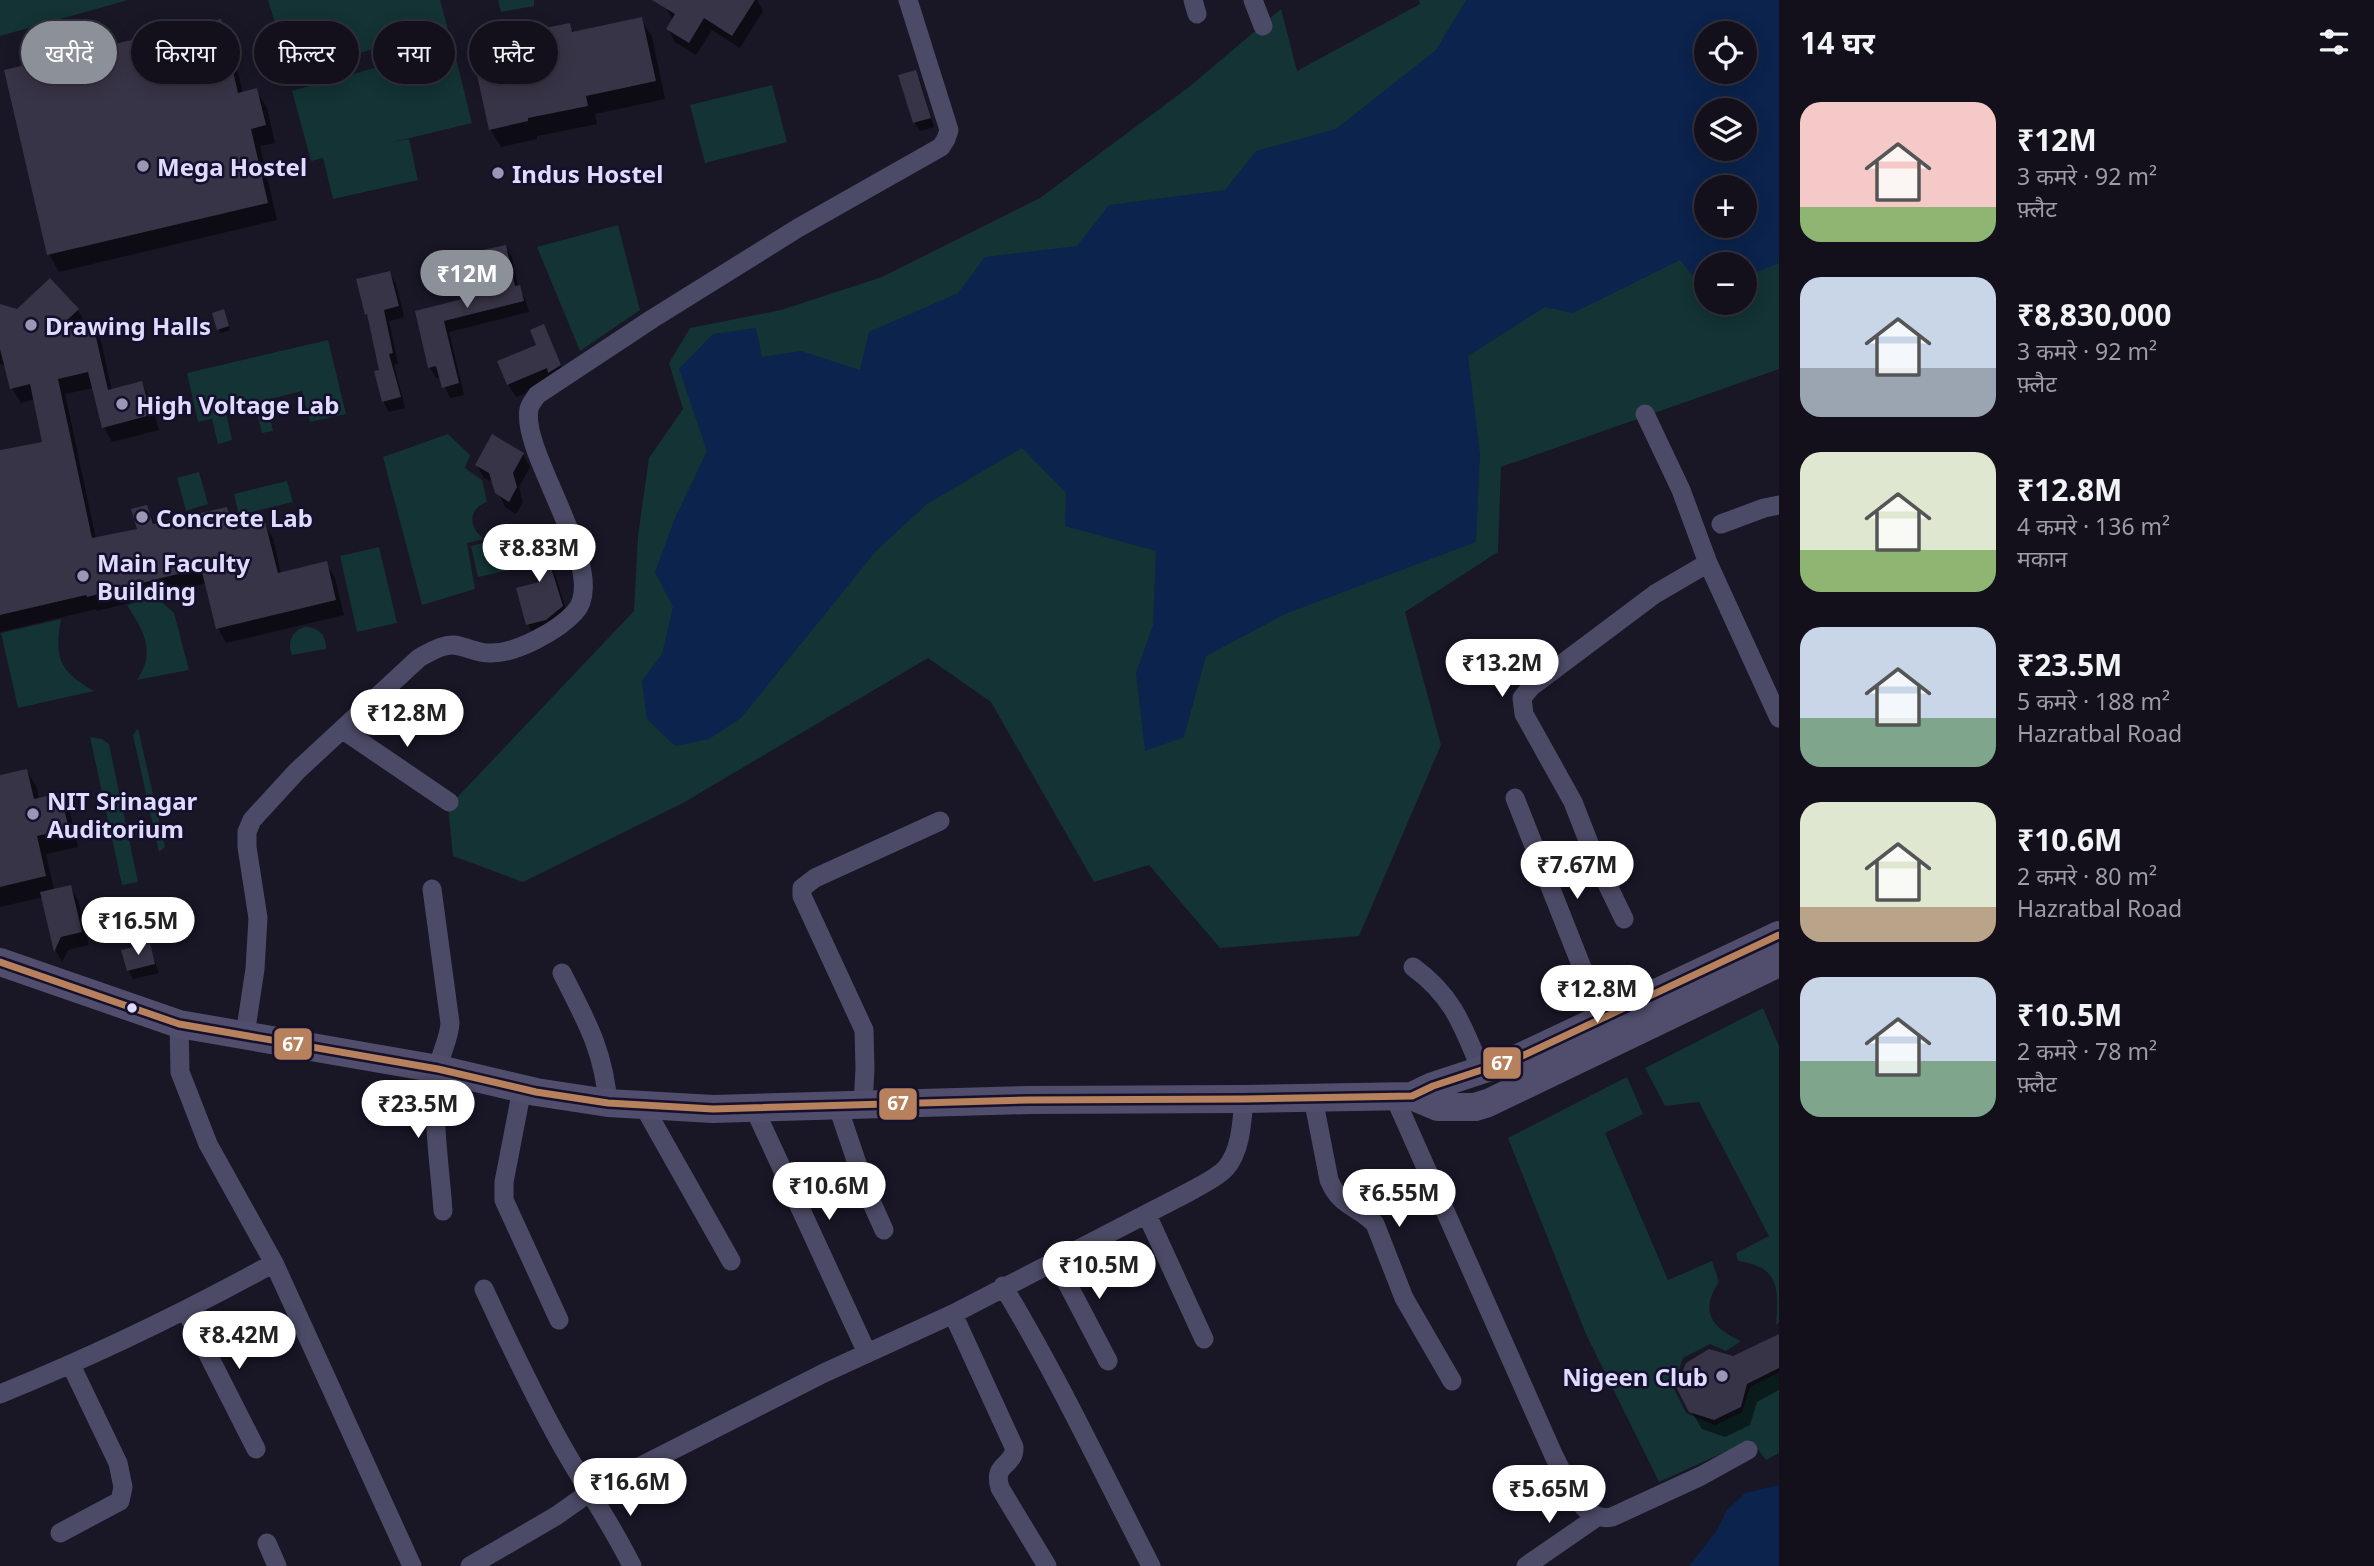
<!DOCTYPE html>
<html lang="hi">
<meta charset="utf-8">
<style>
body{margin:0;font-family:"Noto Sans","Noto Sans Devanagari",sans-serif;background:#201e29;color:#f1f3f6;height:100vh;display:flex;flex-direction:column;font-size:26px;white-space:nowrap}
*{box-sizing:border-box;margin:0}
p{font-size:23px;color:#9d9da3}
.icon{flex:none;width:38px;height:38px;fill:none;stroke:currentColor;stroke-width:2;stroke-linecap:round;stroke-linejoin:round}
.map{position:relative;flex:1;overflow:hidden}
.panel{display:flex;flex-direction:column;background:#13101c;width:595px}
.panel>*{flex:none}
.guide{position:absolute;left:21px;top:21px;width:665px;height:63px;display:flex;gap:14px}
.tools{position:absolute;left:1694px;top:21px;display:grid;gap:14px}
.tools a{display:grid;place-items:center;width:63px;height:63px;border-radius:50%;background:#13101c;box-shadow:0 4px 18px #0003,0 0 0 2px #32303b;font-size:35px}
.price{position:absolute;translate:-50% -60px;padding:0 16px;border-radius:24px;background:#fff;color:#222;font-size:23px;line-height:46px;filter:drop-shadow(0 2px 4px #0008)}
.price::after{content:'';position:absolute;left:50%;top:42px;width:21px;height:16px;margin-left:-10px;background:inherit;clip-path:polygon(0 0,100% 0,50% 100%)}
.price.active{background:#8c9099;color:#fff}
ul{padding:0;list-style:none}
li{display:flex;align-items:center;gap:21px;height:175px;padding:0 21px}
li span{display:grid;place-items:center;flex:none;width:196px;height:140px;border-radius:21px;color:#555}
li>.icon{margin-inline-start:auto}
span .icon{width:84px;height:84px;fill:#fffc;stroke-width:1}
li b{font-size:30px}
h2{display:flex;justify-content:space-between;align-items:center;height:84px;padding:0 21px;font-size:30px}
.tag{padding:0 24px;border-radius:32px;background:#13101c;box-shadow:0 4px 18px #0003,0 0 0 2px #32303b;font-size:24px;line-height:63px}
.tag.active{background:#8c9099;color:#fff}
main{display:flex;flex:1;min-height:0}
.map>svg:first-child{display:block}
.green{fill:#133334;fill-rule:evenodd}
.water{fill:#0b234d;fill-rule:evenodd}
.shadow{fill:#0007}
.building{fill:#383447}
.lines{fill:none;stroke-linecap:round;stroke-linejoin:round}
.street{stroke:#4c4b67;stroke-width:19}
.secondary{stroke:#504e6c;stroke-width:28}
.bus-1-casing{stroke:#15102c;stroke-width:12}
.bus-1{stroke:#b6815c;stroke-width:7}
.poi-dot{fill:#9a96b3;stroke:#15102c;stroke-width:2.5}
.bus-dot{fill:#dfdbff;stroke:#15102c;stroke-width:2.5}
.labels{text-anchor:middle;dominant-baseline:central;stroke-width:5;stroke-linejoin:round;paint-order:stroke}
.poi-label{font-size:24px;font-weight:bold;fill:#dfdbff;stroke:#15102c;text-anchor:start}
.line-badge{stroke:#15102c;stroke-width:2.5}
.badge-label{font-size:19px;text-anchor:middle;font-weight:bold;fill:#fff}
</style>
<main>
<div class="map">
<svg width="1779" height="1566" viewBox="0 0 1779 1566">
<rect width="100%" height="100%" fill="#191626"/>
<path class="green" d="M 0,0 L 128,0 L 0,36 Z
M 268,0 L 440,0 L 448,29 L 290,72 Z
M 498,0 L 534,0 L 534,6 L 501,12 Z
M 1419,0 L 1779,0 L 1779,369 L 1501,467 L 1498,552 L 1405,612 L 1441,745 L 1359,936 L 1220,948 L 1149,865 L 1094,882 L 991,702 L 928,658 L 683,803 L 523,882 L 453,856 L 448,807 L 634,611 L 638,536 L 649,458 L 683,409 L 669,363 L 690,328 L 781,310 L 882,277 L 1040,198 L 1189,87 L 1281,9 L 1297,71 L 1420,4 ZM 1706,33 L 1745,33 L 1745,72 L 1706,72 ZM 1706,110 L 1745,110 L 1745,149 L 1706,149 ZM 1706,187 L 1745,187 L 1745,226 L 1706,226 ZM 1706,264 L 1745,264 L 1745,303 L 1706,303 Z
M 453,46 L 472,123 L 389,143 L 409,139 L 418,180 L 333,199 L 323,158 L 311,161 L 292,91 Z
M 772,85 L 787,142 L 705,163 L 690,105 Z
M 618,225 L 640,310 L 580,351 L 537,247 Z
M 328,340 L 346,414 L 310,422 L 302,391 L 266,400 L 273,431 L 262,433 L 255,406 L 226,412 L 232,440 L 218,444 L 212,419 L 198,422 L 187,373 Z
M 448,434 L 470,455 L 465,468 L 482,480 L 487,502 C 467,509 469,528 484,539 L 467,543 L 475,589 L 422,605 L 383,457 Z
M 199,472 L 208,504 L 186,511 L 177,478 Z
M 287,481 L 293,502 L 239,515 L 234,494 Z
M 508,537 L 515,569 L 478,577 L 471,546 Z
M 379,547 L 397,623 L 357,632 L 340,556 Z
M 155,596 L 174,613 L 189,670 L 137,680 C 156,651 144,632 127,605 Z
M 61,619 C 54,658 59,671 94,691 L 18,708 L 1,633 Z
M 304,627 C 318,626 327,635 326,649 L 292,655 C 287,643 291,632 304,627 Z
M 138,728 L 165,847 L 159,852 L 133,735 Z
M 90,737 L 102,739 L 109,744 L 138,882 L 122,885 Z
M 1763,1008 L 1779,1046 L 1779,1322 L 1776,1325 C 1779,1287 1779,1267 1738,1261 L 1736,1253 L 1769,1236 L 1699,1102 L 1665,1106 L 1645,1068 Z
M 1627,1077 L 1643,1114 L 1605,1133 L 1668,1280 L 1712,1261 L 1719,1282 C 1699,1311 1712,1328 1741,1341 L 1726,1351 L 1710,1344 L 1683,1358 L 1673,1387 L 1686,1413 L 1715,1425 L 1742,1412 L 1750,1387 L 1779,1372 L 1779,1453 L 1766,1460 L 1751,1440 L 1659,1482 L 1585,1332 L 1508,1138 Z"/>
<path class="water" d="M 1466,0 L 1779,0 L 1779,263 L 1745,277 L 1745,264 L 1706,264 L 1706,292 L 1680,260 L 1573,313 L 1545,307 L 1468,356 L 1480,454 L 1476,542 L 1285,614 L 1206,656 L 1184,737 L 1145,751 L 1136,673 L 1153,625 L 1156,551 L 1065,526 L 1066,493 L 1022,448 L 927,504 L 876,551 L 741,718 L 709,739 L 675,746 L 647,719 L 642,681 L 662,654 L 673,607 L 655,572 L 675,518 L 707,451 L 679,369 L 713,334 L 756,328 L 762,357 L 801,351 L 860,370 L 869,332 L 958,293 L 985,257 L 1077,246 L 1109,205 L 1225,190 L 1256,151 L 1336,129 L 1436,50 ZM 1706,33 L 1745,33 L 1745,72 L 1706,72 ZM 1706,110 L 1745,110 L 1745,149 L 1706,149 ZM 1706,187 L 1745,187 L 1745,226 L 1706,226 Z
M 1779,1485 L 1779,1566 L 1689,1566 L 1717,1530 L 1727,1510 L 1745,1493 Z"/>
<path class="shadow" d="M 671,0 L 757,0 L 763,11 L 740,48 L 712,30 L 696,55 L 675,42 L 668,29 L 673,20 L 666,8 Z
M 641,19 L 652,37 L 665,99 L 595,114 L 597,124 L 537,136 L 537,139 L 501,147 L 490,129 L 569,25 L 574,34 Z
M 220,21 L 230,39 L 243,93 L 256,90 L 267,108 L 275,143 L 260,146 L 277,220 L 59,272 L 49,254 Z
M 915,72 L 920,80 L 934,127 L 920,131 L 915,123 L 900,76 Z
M 506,247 L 512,258 L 518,287 L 525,298 L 529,312 L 449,332 L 464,395 L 450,398 L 441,377 L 436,378 L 430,367 L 417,313 L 485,295 Z
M 389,273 L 396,284 L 404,317 L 389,321 L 398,364 L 394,365 L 405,408 L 389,412 L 383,401 L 381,371 L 370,320 L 366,314 Z
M 0,306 L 17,311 L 78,310 L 86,325 L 83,328 L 92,326 L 101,341 L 112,391 L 141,383 L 150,398 L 159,430 L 112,442 L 104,427 L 94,388 L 65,394 L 96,539 L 139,530 L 146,507 L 156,525 L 227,509 L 237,530 L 264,524 L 273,538 L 281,574 L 326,563 L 335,578 L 344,615 L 226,643 L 218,628 L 207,583 L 97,611 L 96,609 L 0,632 L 0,452 L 44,443 L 35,399 L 21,403 L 12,388 L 6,365 L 0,364 Z
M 214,314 L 225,315 L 230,330 L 220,333 Z
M 543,326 L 567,378 L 555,381 L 516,397 L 508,384 L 539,346 Z
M 523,454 L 530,467 L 519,487 L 523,502 L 516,514 L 505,507 L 494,483 L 484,478 L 477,465 Z
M 537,527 L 544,539 L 569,619 L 534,636 L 528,624 L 541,583 Z
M 27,771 L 37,788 L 39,800 L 59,795 L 70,813 L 78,847 L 46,854 L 54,890 L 70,887 L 78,900 L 89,945 L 68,950 L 62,962 L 56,951 L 43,897 L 0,907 L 0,777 Z
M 149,945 L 159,973 L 133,979 L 128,970 Z
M 1779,1336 L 1779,1390 L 1757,1402 L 1750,1425 L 1725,1437 L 1702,1429 L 1691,1411 L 1734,1358 Z"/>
<path class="building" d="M 652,0 L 755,0 L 732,36 L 704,18 L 689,43 L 666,29 L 675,14 Z
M 642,17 L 656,81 L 586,96 L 588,106 L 528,118 L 528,121 L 489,130 L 470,43 L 570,23 L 572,32 Z
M 221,19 L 238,93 L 257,88 L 266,125 L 251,129 L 268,203 L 47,255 L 4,70 Z
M 916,70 L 931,118 L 913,123 L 898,75 Z
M 506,245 L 515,286 L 520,285 L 524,301 L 444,321 L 459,383 L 442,388 L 436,366 L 428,368 L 415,311 L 482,294 L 473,252 Z
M 390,271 L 399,306 L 384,310 L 393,353 L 389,354 L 401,397 L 382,402 L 374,371 L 379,370 L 367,314 L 365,315 L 356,279 Z
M 50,278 L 79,309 L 53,333 L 93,324 L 108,390 L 142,381 L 151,415 L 102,428 L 88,372 L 58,379 L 92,538 L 137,529 L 131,509 L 147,505 L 153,524 L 227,507 L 233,530 L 265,522 L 278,573 L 327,561 L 336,600 L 216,629 L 201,568 L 87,597 L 86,595 L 0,615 L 0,450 L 42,442 L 30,384 L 10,389 L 0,349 L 0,304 L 17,309 Z
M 224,309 L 229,326 L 217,330 L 212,313 Z
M 544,324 L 561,365 L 548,373 L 547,368 L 507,385 L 497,361 L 536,345 L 530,330 Z
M 492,434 L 524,453 L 513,473 L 517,487 L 509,502 L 495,493 L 489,473 L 475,465 Z
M 538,525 L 563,606 L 546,620 L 526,625 L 516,588 L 539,582 L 524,529 Z
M 27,769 L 34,799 L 60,793 L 69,829 L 37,836 L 46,876 L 0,887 L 0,775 Z
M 71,885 L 82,932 L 61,937 L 54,952 L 40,892 Z
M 150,943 L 155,964 L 127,971 L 121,950 Z
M 1779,1334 L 1779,1368 L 1747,1384 L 1741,1407 L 1714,1420 L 1689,1412 L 1676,1387 L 1686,1363 L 1709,1349 L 1733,1356 Z"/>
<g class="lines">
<path class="street" d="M 1193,0 L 1197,14
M 1253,0 L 1263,26
M 1645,414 L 1681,490 L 1708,563 L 1779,718
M 1721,524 L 1764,508 L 1779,505
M 343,730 L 449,802
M 1515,798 L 1602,1018
M 432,889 L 450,1023 C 449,1040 440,1054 438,1070 C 431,1116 440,1165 443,1211
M 1624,919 L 1596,861 L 1573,802 L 1524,714 L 1522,698 L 1531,687 L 1655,594 L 1708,563
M 1413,967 C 1453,996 1463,1026 1481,1070
M 562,973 C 586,1021 603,1048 608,1103
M 179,1024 L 180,1072 L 208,1144 L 274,1263 L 412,1566
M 245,1035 L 255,969 L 258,918 L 247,847 L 247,832 L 252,820 L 297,771 L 419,658 C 430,652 445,642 459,646 C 469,648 478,653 490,653 C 515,654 558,631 575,612 C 611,573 520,454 529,409 C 530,404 534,400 537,395 L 652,319 L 798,228 L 941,147 L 946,139 L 949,130 L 908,0
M 522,1089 L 504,1182 L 504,1200 L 559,1320
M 1394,1096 L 1554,1456 C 1566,1478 1581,1524 1612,1517 L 1701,1476 L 1748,1450
M 1313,1098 L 1329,1180 C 1340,1207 1358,1206 1375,1224 L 1404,1298 L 1452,1381
M 837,1104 L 866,1190 L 884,1230
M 863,1104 L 865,1069 L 864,1030 L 802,896 L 802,888 L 815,878 L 940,821
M 643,1105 L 731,1261
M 754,1108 L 867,1353
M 1147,1215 L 1204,1339
M 1055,1260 L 1108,1361
M 1003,1286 C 1058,1377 1103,1473 1151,1566
M 484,1289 C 508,1341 533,1394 561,1444 C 584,1485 611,1523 632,1566
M 186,1311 L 256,1449
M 953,1314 L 1014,1447 C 1015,1467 992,1462 1000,1488 L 1047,1566
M 0,1394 C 94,1356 185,1312 274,1263
M 60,1533 L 120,1501 L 123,1487 L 118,1463 L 71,1365
M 267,1543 L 277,1566
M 470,1566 L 556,1516 L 590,1492 L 824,1373 L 953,1314 L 1189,1192 C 1201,1185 1217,1178 1226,1168 C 1241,1151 1242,1121 1244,1099
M 1526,1566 L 1597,1517"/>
<path class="secondary" d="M 0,962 L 179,1024 L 438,1069 L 536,1092 L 608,1103 L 713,1109 L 1029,1100 L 1244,1099 L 1412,1096 L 1433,1086 L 1518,1058 L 1779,935
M 1412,1096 L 1438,1107 L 1475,1107 L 1488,1103 L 1779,963"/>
<g class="bus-1-casing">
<path id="bus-1" d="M 0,962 L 179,1024 L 438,1069 L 536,1092 L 608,1103 L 713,1109 L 1029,1100 L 1244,1099 L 1412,1096 L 1433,1086 L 1518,1058 L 1779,935"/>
</g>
<use href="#bus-1" class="bus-1"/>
</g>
<g class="poi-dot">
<circle cx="143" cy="166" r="7"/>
<circle cx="498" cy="173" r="7"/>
<circle cx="31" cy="325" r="7"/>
<circle cx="122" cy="404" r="7"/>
<circle cx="142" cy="517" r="7"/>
<circle cx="83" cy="576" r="7"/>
<circle cx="33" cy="814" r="7"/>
<circle cx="1722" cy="1376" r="7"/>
</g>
<circle class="bus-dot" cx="132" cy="1008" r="6"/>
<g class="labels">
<g class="poi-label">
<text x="157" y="166">Mega Hostel</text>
<text x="512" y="173">Indus Hostel</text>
<text x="45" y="325">Drawing Halls</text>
<text x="136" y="404">High Voltage Lab</text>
<text x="156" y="517">Concrete Lab</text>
<text x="97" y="562">Main Faculty<tspan x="97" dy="28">Building</tspan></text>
<text x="47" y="800">NIT Srinagar<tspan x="47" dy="28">Auditorium</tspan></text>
<text x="1708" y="1376" text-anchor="end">Nigeen Club</text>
</g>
</g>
<g class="line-badge">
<rect x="273" y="1027" width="40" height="34" rx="7" fill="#b6815c"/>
<rect x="1482" y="1046" width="40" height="34" rx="7" fill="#b6815c"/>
<rect x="878" y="1087" width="40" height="34" rx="7" fill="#b6815c"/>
</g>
<g class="badge-label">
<text x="293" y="1051">67</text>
<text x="1502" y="1070">67</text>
<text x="898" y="1110">67</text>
</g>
</svg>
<div class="tools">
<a><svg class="icon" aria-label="locate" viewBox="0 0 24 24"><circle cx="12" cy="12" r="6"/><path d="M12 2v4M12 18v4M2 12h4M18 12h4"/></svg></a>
<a><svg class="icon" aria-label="layers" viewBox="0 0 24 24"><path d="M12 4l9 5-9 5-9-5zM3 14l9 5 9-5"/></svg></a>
<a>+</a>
<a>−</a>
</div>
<b class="price active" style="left:467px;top:310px">₹12M</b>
<b class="price" style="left:539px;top:584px">₹8.83M</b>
<b class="price" style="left:1502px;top:699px">₹13.2M</b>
<b class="price" style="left:407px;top:749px">₹12.8M</b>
<b class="price" style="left:1577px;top:901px">₹7.67M</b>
<b class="price" style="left:138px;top:957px">₹16.5M</b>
<b class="price" style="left:1597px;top:1025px">₹12.8M</b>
<b class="price" style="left:418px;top:1140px">₹23.5M</b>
<b class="price" style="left:829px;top:1222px">₹10.6M</b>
<b class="price" style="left:1399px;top:1229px">₹6.55M</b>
<b class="price" style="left:1099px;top:1301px">₹10.5M</b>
<b class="price" style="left:239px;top:1371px">₹8.42M</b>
<b class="price" style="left:630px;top:1518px">₹16.6M</b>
<b class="price" style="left:1549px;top:1525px">₹5.65M</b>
<div class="guide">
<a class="tag active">खरीदें</a>
<a class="tag">किराया</a>
<a class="tag">फ़िल्टर</a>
<a class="tag">नया</a>
<a class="tag">फ़्लैट</a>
</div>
</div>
<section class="panel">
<h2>14 घर<svg class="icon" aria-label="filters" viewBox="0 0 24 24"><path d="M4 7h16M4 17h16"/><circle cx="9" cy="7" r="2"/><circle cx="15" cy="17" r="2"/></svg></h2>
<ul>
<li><span style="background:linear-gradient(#f6c9c9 75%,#8fb573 0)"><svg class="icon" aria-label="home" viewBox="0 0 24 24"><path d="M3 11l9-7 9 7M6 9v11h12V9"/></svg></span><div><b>₹12M</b><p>3 कमरे · 92 m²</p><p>फ़्लैट</p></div></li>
<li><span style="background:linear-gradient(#c9d6e8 65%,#9aa5b1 0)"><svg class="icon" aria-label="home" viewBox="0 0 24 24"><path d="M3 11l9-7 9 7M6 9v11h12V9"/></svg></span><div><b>₹8,830,000</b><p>3 कमरे · 92 m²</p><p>फ़्लैट</p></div></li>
<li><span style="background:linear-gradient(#dfe7d0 70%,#8fb573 0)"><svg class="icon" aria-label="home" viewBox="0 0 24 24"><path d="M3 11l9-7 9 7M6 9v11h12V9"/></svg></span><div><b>₹12.8M</b><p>4 कमरे · 136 m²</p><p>मकान</p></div></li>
<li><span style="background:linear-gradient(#c9d6e8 65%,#7fa58c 0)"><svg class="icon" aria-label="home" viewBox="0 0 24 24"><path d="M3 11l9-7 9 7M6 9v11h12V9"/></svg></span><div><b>₹23.5M</b><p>5 कमरे · 188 m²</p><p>Hazratbal Road</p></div></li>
<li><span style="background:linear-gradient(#dfe7d0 75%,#b9a48a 0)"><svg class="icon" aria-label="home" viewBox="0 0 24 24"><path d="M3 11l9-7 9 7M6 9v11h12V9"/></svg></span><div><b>₹10.6M</b><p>2 कमरे · 80 m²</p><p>Hazratbal Road</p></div></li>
<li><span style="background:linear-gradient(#c9d6e8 60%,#7fa58c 0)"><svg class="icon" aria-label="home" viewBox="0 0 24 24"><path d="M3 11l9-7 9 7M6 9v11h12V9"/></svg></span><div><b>₹10.5M</b><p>2 कमरे · 78 m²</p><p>फ़्लैट</p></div></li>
</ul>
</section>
</main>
